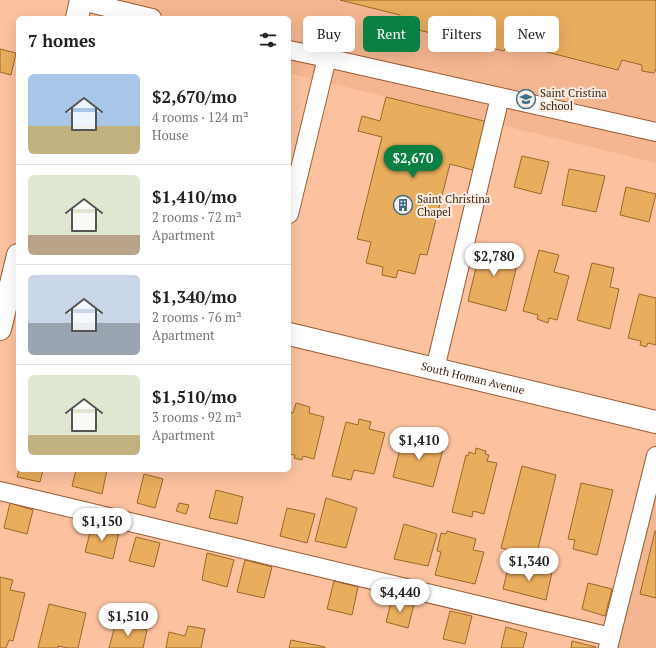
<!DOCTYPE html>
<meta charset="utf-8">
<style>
body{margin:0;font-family:"PT Serif",serif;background:#f6f6f6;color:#202124;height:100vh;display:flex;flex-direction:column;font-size:15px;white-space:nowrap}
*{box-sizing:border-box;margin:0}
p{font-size:13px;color:#757577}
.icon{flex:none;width:22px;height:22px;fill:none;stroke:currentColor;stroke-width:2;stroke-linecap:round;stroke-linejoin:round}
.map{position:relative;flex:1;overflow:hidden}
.details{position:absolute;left:16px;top:16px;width:275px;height:456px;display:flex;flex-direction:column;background:#fff;border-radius:6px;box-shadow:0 4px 16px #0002}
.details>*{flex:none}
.guide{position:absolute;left:303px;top:16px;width:293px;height:36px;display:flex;gap:8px}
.price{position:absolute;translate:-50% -34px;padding:0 9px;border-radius:14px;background:#fff;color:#222;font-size:13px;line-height:26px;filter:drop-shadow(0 1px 2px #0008)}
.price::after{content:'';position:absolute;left:50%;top:24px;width:12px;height:9px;margin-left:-6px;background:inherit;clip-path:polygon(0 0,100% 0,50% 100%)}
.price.current{background:#0b8043;color:#fff}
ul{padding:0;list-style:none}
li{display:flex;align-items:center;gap:12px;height:100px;padding:0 12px}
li+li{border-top:1px solid #e0e0e0}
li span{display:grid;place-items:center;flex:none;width:112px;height:80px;border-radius:6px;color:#555}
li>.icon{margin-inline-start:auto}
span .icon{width:48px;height:48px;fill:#fffc;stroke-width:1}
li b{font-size:17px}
h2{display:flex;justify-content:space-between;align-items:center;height:48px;padding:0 12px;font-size:17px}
.tag{padding:0 14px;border-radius:6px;background:#fff;box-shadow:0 4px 16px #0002;font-size:14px;line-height:36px}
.tag.current{background:#0b8043;color:#fff}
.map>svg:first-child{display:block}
.built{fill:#f4b690}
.building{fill:#e9ad5e;stroke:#986926}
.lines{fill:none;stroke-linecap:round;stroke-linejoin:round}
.service-casing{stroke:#9a5a30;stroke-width:20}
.minor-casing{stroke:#9a5a30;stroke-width:24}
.service{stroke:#fff;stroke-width:18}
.minor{stroke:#fff;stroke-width:22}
.labels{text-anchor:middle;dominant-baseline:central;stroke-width:4;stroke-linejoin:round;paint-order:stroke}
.poi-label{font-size:11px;fill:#3e2311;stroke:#fdeee5;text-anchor:start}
.street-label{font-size:11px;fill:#3e2311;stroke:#fdeee5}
</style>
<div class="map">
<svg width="656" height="648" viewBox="0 0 656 648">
<rect width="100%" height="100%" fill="#fcc2a0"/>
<path class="built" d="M 98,0 L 656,0 L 656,163 L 289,73 L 289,18 L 94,18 Z
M 656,490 L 656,648 L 617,648 Z"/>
<path class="building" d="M 340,0 L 656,0 L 656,69 L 654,73 L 642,71 L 642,65 L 622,60 L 618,70 L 507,42 L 504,51 L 398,25 L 400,15 Z
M 0,49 L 16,53 L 11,75 L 0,72 Z
M 386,97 L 488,122 L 476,171 L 450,164 L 427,255 L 420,254 L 415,274 L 398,270 L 396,278 L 382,275 L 383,267 L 366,263 L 371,242 L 357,239 L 382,137 L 358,131 L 362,116 L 380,121 Z
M 522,156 L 549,162 L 541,194 L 514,187 Z
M 569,169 L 605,176 L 596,212 L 562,205 Z
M 626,187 L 656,194 L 649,222 L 620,215 Z
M 482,243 L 520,252 L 506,311 L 468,301 Z
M 539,250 L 559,255 L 554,272 L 569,276 L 557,320 L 549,318 L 548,323 L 537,319 L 538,315 L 523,311 Z
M 592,263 L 614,268 L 610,287 L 619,289 L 610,329 L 577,320 Z
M 639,294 L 656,298 L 656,345 L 648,343 L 646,347 L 640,345 L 641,341 L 628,338 Z
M 296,403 L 310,407 L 309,413 L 324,417 L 314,459 L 303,456 L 302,460 L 294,458 L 295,455 L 289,454 L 289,412 L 293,413 Z
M 359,419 L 371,422 L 369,429 L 385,433 L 374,474 L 354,470 L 351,480 L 332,476 L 346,422 L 358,425 Z
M 419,432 L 429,435 L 427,442 L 444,446 L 433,487 L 393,477 L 402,441 L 416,443 Z
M 476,448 L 486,451 L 485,454 L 489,455 L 487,461 L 497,463 L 484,514 L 473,511 L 472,517 L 452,512 L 466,455 L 468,456 L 469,452 L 475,454 Z
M 522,466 L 556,475 L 536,557 L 501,548 Z
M 19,470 L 43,470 L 40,482 L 17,477 Z
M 76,470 L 107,470 L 102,494 L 72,486 Z
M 144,474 L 163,479 L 155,508 L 137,503 Z
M 581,483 L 613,490 L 597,555 L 573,549 L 575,540 L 568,539 Z
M 216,490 L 243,497 L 237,524 L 209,518 Z
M 326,498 L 357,508 L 346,548 L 315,541 Z
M 10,503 L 33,510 L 27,534 L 4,528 Z
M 179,503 L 189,505 L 186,514 L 176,511 Z
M 287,508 L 315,514 L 307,543 L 280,536 Z
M 404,524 L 437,534 L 428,566 L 394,559 Z
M 92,525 L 119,532 L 113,559 L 85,552 Z
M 447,531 L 476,539 L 473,550 L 484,552 L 475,584 L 435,575 L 441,552 L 437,551 L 441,533 L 446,534 Z
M 655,531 L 656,531 L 656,598 L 640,594 Z
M 136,537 L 160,543 L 154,567 L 129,561 Z
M 207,553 L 234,560 L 227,587 L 202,580 Z
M 245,560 L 272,567 L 264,598 L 237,592 Z
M 528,566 L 552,572 L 546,600 L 503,589 L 508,568 L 527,572 Z
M 0,577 L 13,580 L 10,590 L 25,593 L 13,641 L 9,640 L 6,648 L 0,648 Z
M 334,581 L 358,587 L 352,615 L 327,609 Z
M 588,583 L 612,589 L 605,616 L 582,609 Z
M 392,599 L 414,604 L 408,628 L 386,622 Z
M 49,604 L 86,613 L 78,648 L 68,648 L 58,646 L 58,648 L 38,648 Z
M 450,611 L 472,616 L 465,644 L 443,639 Z
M 116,622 L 147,630 L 143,648 L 109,648 Z
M 188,626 L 205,629 L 201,648 L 166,648 L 169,632 L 185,636 Z
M 506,627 L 527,633 L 523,648 L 501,648 Z
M 291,640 L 325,647 L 325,648 L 289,648 Z
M 572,641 L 596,647 L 596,648 L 571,648 Z"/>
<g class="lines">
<g class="service-casing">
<path id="service" d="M 81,1 L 152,18
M 289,50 L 327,58
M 289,214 L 327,58 L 656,132
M 435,369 L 500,97
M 0,491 L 611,637
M 608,648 L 656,456"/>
</g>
<g class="minor-casing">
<g id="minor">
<path d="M 77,18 L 81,0"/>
<path d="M 0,329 L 18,255"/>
<path id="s1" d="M 289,334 L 656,422"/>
</g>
</g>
<use href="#service" class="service"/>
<use href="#minor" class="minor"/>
</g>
<defs>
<g id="school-ring" transform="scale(1)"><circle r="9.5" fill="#fdeee5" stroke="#3a708b" stroke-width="1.5"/><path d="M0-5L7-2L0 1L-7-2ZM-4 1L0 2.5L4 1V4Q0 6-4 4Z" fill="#3a708b"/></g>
<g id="building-ring" transform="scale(1)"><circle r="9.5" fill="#fdeee5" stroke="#3a708b" stroke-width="1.5"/><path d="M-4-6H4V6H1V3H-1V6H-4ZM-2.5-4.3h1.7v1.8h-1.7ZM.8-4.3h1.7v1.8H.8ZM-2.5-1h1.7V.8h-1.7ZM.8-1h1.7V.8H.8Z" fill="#3a708b"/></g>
</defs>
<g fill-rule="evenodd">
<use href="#school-ring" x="526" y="99"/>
<use href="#building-ring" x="403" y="205"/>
</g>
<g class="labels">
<g class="poi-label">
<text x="540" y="93">Saint Cristina<tspan x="540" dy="13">School</tspan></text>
<text x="417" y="199">Saint Christina<tspan x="417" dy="13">Chapel</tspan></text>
</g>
<g class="street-label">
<text stroke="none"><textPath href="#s1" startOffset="189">South Homan Avenue</textPath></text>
</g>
</g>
</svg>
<b class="price current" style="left:413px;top:179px">$2,670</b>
<b class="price" style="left:494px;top:277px">$2,780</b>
<b class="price" style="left:419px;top:461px">$1,410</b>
<b class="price" style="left:102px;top:542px">$1,150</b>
<b class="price" style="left:529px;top:582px">$1,340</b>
<b class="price" style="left:400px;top:613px">$4,440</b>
<b class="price" style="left:128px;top:637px">$1,510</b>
<div class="guide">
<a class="tag">Buy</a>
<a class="tag current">Rent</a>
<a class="tag">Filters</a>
<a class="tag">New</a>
</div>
<section class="details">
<h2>7 homes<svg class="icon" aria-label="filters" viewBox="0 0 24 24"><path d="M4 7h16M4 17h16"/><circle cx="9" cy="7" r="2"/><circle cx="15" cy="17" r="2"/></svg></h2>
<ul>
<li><span style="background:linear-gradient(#a9c7e8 65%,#c2b280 0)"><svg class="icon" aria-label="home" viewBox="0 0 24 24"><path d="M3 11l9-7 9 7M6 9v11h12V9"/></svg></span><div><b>$2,670/mo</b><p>4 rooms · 124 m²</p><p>House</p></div></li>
<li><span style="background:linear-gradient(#dfe7d0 75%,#b9a48a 0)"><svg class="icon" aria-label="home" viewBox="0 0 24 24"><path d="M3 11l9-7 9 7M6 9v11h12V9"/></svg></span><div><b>$1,410/mo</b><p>2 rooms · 72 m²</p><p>Apartment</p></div></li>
<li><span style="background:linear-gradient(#c9d6e8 60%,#9aa5b1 0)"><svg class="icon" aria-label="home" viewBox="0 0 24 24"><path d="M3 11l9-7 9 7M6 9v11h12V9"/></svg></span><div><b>$1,340/mo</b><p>2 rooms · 76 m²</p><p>Apartment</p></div></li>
<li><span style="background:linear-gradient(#dfe7d0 75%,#c2b280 0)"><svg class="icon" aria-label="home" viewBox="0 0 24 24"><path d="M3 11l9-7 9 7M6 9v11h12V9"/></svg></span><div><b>$1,510/mo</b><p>3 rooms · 92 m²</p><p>Apartment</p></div></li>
</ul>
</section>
</div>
